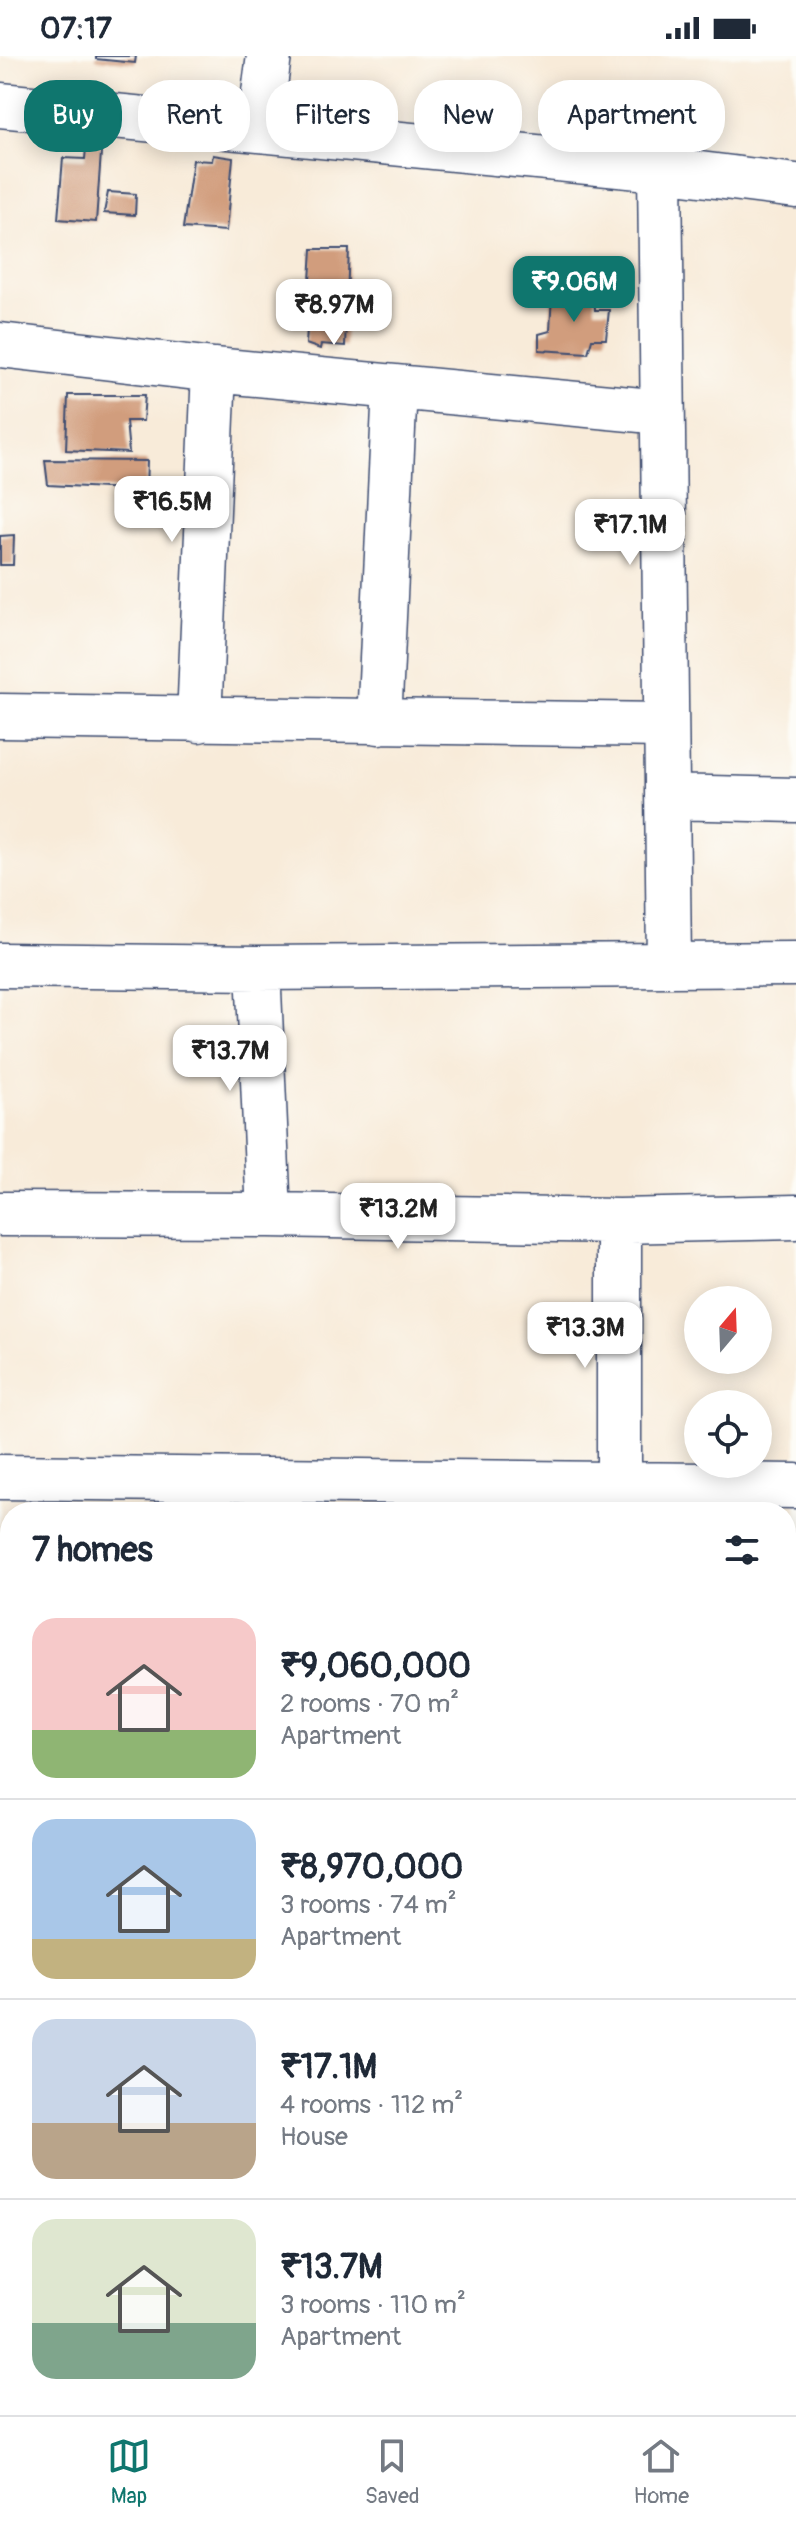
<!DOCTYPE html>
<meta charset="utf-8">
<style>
body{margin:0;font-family:Pangolin,sans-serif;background:#f6f6f7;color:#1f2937;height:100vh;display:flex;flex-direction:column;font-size:30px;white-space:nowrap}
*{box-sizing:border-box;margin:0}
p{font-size:26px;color:#747a83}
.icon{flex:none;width:44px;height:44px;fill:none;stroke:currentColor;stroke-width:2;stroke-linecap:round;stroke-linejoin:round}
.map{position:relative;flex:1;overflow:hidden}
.side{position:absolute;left:0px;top:1446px;width:796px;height:914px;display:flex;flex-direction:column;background:#fff;border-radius:32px 32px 0 0;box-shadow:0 4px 20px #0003}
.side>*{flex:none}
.banner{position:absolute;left:24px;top:24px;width:748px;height:72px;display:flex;gap:16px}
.needle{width:52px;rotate:19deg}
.controls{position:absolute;left:684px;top:1230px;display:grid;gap:16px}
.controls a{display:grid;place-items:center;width:88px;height:88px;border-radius:50%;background:#fff;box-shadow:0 4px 20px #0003;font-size:40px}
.price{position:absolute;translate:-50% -68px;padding:0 18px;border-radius:16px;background:#fff;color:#222;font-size:26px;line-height:52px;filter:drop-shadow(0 2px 4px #0008)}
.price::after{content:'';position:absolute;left:50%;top:48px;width:24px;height:18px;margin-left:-12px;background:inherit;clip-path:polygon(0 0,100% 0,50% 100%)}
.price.selected{background:#0f766e;color:#fff}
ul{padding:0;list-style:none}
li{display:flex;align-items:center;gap:24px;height:200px;padding:0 32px}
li+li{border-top:2px solid #e0e1e3}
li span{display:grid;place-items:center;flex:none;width:224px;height:160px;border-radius:24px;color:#555}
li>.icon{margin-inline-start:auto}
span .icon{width:96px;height:96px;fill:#fffc;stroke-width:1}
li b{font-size:34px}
h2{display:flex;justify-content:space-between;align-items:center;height:96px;padding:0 32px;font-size:34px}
.chip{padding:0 28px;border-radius:32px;background:#fff;box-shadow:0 4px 20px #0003;font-size:28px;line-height:72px}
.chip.selected{background:#0f766e;color:#fff}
.status{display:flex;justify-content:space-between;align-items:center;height:56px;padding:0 40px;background:#fff;direction:ltr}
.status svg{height:22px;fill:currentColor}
.dock{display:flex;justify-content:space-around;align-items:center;height:112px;border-top:2px solid #e0e1e3;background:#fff;font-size:22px;color:#747a83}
.dock a{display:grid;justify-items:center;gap:4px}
.dock .selected{color:#0f766e}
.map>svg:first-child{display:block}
.building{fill:#d19d7d}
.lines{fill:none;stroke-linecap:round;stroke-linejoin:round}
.minor-casing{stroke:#3c4b70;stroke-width:47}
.major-casing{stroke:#3c4b70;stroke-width:47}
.minor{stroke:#fff;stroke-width:44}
.major{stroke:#fff;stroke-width:44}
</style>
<div class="status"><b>07:17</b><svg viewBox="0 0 49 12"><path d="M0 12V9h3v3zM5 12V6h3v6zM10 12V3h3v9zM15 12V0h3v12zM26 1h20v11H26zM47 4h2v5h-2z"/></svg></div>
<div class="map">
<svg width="796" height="2359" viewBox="0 0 796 2359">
<rect width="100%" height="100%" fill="#fdfcf7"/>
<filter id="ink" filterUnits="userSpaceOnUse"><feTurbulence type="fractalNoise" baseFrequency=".0125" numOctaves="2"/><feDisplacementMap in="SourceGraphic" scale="16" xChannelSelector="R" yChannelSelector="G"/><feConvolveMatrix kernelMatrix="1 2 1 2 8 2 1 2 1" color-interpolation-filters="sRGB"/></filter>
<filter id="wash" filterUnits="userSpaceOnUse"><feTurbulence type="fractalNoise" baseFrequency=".006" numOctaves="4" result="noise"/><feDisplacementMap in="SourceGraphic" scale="32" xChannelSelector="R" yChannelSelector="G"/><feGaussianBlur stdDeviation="1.8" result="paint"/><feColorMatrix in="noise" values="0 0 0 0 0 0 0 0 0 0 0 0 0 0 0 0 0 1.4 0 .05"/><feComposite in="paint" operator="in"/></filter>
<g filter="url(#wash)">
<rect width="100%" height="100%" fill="#f8ebd9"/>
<g id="blocks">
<path class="building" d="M 96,0 L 136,0 L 135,7 L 96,3 Z
M 87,82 L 102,83 L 96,166 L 58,163 L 63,102 L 85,103 Z
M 213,99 L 233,102 L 226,175 L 183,172 L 193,104 L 212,105 Z
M 108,136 L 136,138 L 135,159 L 104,157 Z
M 312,193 L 349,193 L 345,290 L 321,288 L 320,293 L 306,288 Z
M 552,238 L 594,238 L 595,254 L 609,254 L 606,283 L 592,283 L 588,297 L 539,294 L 539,278 L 550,275 Z
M 68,339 L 145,339 L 143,365 L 126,365 L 129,397 L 66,394 Z
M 45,404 L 147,405 L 146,434 L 48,429 Z
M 14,479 L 13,509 L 0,509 L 0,480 Z
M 0,1569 L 10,1569 L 10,1618 L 0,1618 Z"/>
</g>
</g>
<g filter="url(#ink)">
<use href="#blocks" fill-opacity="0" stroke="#3c4b70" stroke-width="2"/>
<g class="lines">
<g class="minor-casing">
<path id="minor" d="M 0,49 L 660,113 L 796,130
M 259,74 L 269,0
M 660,113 L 669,908
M 0,289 L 214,314 L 662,356
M 0,660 L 666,669
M 199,664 L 214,314
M 379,666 L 395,331
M 667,741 L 796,744
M 0,909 L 258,912 L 796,908
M 258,912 L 269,1159
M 0,1158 L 269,1159 L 619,1165 L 796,1161
M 619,1165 L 619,1429 L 624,1456
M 0,1421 L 796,1430
M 0,1651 L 10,1651
M 786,1665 L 796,1664
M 0,1787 L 10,1801
M 786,2001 L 796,1987
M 786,2067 L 796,2067
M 0,2148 L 10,2156
M 786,2319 L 796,2320"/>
</g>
<g class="major-casing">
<path id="major" d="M 0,2341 L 10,2342
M 159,2350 L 321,2359"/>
</g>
<use href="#minor" class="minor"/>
<use href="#major" class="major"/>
</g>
</g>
</svg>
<div class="controls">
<a><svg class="needle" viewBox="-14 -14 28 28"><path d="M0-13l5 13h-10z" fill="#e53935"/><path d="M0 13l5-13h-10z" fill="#747a83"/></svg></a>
<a><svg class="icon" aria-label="locate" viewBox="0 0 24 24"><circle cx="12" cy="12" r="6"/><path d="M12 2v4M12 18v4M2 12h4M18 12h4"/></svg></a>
</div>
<b class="price selected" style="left:574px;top:268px">₹9.06M</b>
<b class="price" style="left:334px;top:291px">₹8.97M</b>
<b class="price" style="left:172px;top:488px">₹16.5M</b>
<b class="price" style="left:630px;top:511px">₹17.1M</b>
<b class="price" style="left:230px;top:1037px">₹13.7M</b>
<b class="price" style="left:398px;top:1195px">₹13.2M</b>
<b class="price" style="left:585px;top:1314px">₹13.3M</b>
<div class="banner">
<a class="chip selected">Buy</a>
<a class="chip">Rent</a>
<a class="chip">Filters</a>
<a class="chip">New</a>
<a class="chip">Apartment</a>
</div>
<section class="side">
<h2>7 homes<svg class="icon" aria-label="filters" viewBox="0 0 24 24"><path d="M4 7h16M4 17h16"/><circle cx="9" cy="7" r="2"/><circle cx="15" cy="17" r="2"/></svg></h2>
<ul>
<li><span style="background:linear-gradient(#f6c9c9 70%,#8fb573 0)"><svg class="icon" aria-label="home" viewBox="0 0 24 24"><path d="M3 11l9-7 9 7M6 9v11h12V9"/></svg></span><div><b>₹9,060,000</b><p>2 rooms · 70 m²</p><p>Apartment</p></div></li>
<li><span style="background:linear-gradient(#a9c7e8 75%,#c2b280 0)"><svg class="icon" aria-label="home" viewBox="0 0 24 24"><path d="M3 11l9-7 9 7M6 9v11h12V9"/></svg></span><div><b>₹8,970,000</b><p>3 rooms · 74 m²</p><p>Apartment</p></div></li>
<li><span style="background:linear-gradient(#c9d6e8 65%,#b9a48a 0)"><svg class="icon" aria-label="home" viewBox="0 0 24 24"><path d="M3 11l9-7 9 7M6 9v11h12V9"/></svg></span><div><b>₹17.1M</b><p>4 rooms · 112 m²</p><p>House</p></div></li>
<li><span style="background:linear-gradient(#dfe7d0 65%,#7fa58c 0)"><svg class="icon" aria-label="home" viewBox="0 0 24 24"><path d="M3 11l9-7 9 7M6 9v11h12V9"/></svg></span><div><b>₹13.7M</b><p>3 rooms · 110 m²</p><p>Apartment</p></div></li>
</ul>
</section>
</div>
<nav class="dock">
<a class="selected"><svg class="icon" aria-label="map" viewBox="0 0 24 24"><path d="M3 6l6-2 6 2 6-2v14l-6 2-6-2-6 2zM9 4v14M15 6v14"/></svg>Map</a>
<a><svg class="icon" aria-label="saved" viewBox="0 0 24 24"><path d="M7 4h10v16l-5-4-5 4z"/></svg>Saved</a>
<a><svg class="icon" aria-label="home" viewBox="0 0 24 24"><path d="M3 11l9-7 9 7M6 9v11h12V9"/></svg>Home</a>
</nav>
